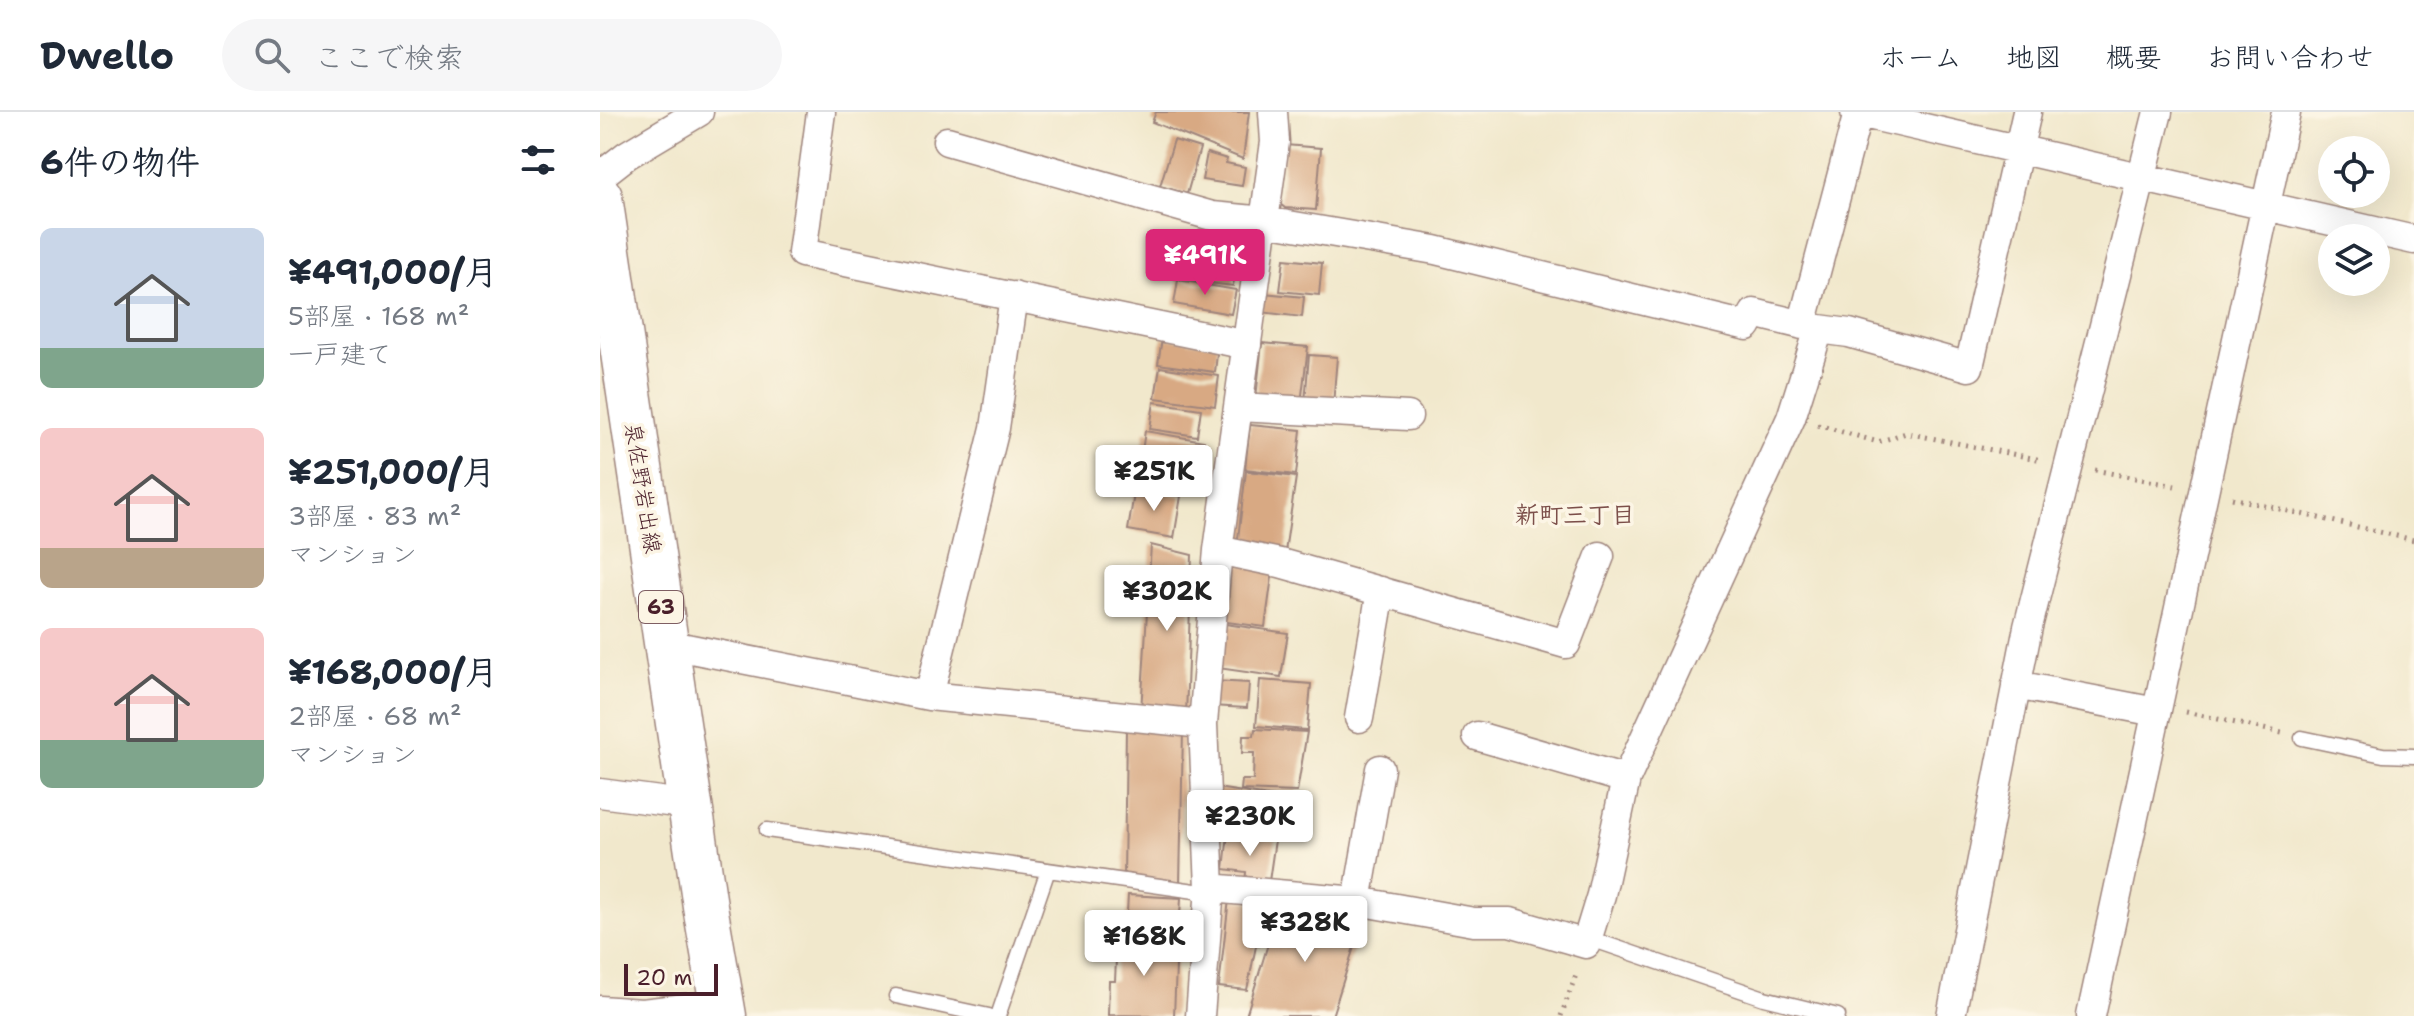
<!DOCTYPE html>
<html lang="ja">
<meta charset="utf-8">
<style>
body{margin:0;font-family:"Shantell Sans","Klee One",sans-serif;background:#f6f6f7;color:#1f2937;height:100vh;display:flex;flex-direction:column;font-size:30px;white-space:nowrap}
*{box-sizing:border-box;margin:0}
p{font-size:26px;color:#747a83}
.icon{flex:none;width:44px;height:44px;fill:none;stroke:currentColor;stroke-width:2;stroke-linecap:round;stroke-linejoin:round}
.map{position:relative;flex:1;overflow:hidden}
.panel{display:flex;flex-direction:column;background:#fff;width:600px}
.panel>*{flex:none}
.controls{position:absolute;left:1718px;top:24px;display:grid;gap:16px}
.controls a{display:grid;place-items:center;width:72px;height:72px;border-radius:50%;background:#fff;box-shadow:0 8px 32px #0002;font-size:40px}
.scale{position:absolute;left:24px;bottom:20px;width:94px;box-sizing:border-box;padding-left:8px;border:4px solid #4a1f2b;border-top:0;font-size:22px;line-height:28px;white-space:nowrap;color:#4a1f2b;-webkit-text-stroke:6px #fcf5e5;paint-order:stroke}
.price{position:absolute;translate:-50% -68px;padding:0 18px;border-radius:8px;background:#fff;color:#222;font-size:26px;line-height:52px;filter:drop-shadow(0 2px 4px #0008)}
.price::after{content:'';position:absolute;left:50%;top:48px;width:24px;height:18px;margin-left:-12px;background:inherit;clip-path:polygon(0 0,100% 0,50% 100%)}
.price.active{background:#db2777;color:#fff}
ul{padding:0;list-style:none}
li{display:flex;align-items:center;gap:24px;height:200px;padding:0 40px}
li span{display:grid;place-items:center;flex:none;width:224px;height:160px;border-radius:12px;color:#555}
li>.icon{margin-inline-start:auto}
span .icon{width:96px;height:96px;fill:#fffc;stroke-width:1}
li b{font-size:34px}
h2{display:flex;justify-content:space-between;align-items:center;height:96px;padding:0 40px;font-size:34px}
header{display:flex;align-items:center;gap:48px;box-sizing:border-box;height:112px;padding:0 40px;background:#fff;border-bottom:2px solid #e0e1e3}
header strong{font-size:38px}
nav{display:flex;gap:44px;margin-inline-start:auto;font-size:28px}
.search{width:560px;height:72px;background:#f6f6f7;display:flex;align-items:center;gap:20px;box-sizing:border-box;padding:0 28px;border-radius:44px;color:#747a83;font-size:30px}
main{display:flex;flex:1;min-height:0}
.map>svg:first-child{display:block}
.building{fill:#d8a983}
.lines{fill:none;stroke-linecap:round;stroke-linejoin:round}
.service-casing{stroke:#9e847c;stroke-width:17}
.minor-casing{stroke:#9e847c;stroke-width:31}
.primary-casing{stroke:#9e847c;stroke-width:47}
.path{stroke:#9e847c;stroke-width:5;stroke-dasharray:2 6;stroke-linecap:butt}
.service{stroke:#fff;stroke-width:14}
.minor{stroke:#fff;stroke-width:28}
.primary{stroke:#fff;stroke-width:44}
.labels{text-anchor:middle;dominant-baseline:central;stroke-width:7;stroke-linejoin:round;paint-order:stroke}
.shield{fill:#fcf5e5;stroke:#7f5f63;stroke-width:2}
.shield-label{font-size:20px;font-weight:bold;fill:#4a1f2b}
.street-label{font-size:22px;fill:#4a1f2b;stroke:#fcf5e5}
.neighbourhood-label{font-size:24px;font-weight:bold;fill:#7c4f4a;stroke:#fcf5e5}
</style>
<header>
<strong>Dwello</strong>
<div class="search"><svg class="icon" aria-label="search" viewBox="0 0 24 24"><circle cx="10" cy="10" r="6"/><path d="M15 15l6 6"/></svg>ここで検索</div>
<nav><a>ホーム</a><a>地図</a><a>概要</a><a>お問い合わせ</a></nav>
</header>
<main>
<section class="panel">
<h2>6件の物件<svg class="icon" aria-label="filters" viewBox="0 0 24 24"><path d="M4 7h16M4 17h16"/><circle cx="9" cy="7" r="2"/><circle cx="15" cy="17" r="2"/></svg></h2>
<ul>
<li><span style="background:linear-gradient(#c9d6e8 75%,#7fa58c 0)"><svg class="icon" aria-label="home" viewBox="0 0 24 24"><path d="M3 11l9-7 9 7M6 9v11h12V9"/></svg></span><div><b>¥491,000/月</b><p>5部屋 · 168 m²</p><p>一戸建て</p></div></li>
<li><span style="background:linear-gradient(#f6c9c9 75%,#b9a48a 0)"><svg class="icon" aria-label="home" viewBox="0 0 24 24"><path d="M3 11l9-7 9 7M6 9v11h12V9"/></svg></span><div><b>¥251,000/月</b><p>3部屋 · 83 m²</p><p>マンション</p></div></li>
<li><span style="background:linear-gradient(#f6c9c9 70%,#7fa58c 0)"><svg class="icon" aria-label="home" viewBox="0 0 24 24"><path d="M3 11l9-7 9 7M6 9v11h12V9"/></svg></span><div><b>¥168,000/月</b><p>2部屋 · 68 m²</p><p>マンション</p></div></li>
</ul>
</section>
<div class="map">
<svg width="1814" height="904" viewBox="0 0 1814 904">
<rect width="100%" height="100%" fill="#fcf5e5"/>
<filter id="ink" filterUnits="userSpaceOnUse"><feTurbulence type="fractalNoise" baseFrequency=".0125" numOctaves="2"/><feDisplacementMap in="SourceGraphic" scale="16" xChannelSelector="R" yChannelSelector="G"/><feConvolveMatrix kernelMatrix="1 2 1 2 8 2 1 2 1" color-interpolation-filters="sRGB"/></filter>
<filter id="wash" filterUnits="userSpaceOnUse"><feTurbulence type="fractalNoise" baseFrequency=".006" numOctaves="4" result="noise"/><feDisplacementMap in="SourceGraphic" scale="32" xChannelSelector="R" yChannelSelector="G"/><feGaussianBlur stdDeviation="1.8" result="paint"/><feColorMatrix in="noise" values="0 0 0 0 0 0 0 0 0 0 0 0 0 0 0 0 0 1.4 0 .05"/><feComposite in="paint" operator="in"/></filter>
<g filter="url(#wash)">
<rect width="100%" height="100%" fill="#f1e8cc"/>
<g id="blocks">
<path class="building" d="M 556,0 L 649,0 L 643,47 L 552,10 Z
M 574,28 L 600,36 L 587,82 L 560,74 Z
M 685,33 L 721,36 L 716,98 L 685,96 L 680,92 Z
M 607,41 L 627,47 L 626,51 L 645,55 L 642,74 L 602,68 Z
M 578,140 L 637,148 L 633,174 L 575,167 Z
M 684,147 L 722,151 L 719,183 L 680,179 Z
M 578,168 L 636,178 L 631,202 L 574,192 Z
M 663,181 L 704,185 L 702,205 L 661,200 Z
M 562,226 L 618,233 L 615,260 L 558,252 Z
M 662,231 L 708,235 L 701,291 L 656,286 Z
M 709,243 L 737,245 L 733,293 L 705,290 Z
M 560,255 L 619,264 L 615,294 L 555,286 Z
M 554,290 L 601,297 L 597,324 L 550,317 Z
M 650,313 L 701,318 L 696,363 L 645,357 Z
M 545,319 L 604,329 L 599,356 L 541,346 Z
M 646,359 L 696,365 L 685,440 L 637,435 Z
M 535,376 L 581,384 L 574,426 L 528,418 Z
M 551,433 L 592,443 L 586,603 L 541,600 Z
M 627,451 L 673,457 L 665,515 L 619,509 Z
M 618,511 L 688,521 L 681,565 L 611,555 Z
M 660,568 L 711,572 L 707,618 L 656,614 Z
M 612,569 L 649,571 L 647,596 L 611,594 Z
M 526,617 L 583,618 L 580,772 L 524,767 Z
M 655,617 L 707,620 L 697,680 L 641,678 L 642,668 L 653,668 L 654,641 L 642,641 L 643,624 L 654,624 Z
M 617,676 L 676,685 L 673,704 L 619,697 Z
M 628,700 L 678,707 L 675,726 L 626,719 Z
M 628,722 L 675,728 L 668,776 L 645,772 L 646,760 L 624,757 Z
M 528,783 L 581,786 L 579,821 L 526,818 Z
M 629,787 L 670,792 L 668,809 L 663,808 L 659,834 L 656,834 L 647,878 L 619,875 Z
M 679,796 L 706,804 L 708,797 L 761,803 L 761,813 L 732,904 L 646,904 Z
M 517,826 L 577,828 L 574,904 L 508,903 L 509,869 L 515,869 Z"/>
</g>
</g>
<g filter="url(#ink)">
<use href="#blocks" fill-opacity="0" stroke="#9e847c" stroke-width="2"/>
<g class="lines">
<g class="service-casing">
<path id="service" d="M 1702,626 L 1783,643 L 1814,644
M 167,718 L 609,781
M 988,826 L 1164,886 L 1238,904
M 296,884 L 389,904
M 398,904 L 448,758"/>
</g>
<g class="minor-casing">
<path id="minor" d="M 221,0 L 202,141 L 647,233
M 1255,0 L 1814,128
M 347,29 L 612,104 L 665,109 L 835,138 L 1147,214 L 1154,201 L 1219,217 L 1249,221 L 1369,255 L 1427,0
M 0,64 L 27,43 L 99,0
M 1202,213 L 1258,1
M 638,295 L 808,304
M 618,438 L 680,451 L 966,532 L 1000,444
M 66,532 L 329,584 L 603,612
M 1416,573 L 1556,600
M 329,584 L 395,316 L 414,184
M 759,606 L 781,479
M 877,624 L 1026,667
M 0,681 L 90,693
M 610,776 L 757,789 L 874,810 L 910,810 L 986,832 L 1001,783 L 1026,667 L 1191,306 L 1219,217
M 757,789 L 780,657
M 0,898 L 42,901 L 122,892
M 600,904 L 610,776 L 603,612 L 618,438 L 675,30 L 673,0
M 1351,904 L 1428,515 L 1558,0
M 1491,904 L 1686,0"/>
</g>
<g class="primary-casing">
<path id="primary" d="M 0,85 L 105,794 L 124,904"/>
</g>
<path class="path" d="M 1218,313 L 1278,330 L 1306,321 L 1442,348
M 1495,358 L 1575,374
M 1632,386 L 1814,428
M 1586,600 L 1682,621
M 961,904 L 977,860"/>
<use href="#service" class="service"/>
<use href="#minor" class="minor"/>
<use href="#primary" class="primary"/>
</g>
</g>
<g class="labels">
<rect class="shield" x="39" y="479" width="44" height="32" rx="6"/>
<g class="shield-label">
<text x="61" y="495">63</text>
</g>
<g class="street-label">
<text transform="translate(43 376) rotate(81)">泉佐野岩出線</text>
</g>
<g class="neighbourhood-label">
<text x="975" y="403">新町三丁目</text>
</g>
</g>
</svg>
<div class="controls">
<a><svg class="icon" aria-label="locate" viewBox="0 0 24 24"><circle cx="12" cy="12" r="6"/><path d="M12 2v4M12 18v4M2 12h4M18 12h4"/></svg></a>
<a><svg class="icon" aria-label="layers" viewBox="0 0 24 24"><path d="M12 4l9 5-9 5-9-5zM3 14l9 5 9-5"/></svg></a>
</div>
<div class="scale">20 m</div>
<b class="price active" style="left:605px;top:185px">¥491K</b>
<b class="price" style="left:554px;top:401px">¥251K</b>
<b class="price" style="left:567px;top:521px">¥302K</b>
<b class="price" style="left:650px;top:746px">¥230K</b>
<b class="price" style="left:705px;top:852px">¥328K</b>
<b class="price" style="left:544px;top:866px">¥168K</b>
</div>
</main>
